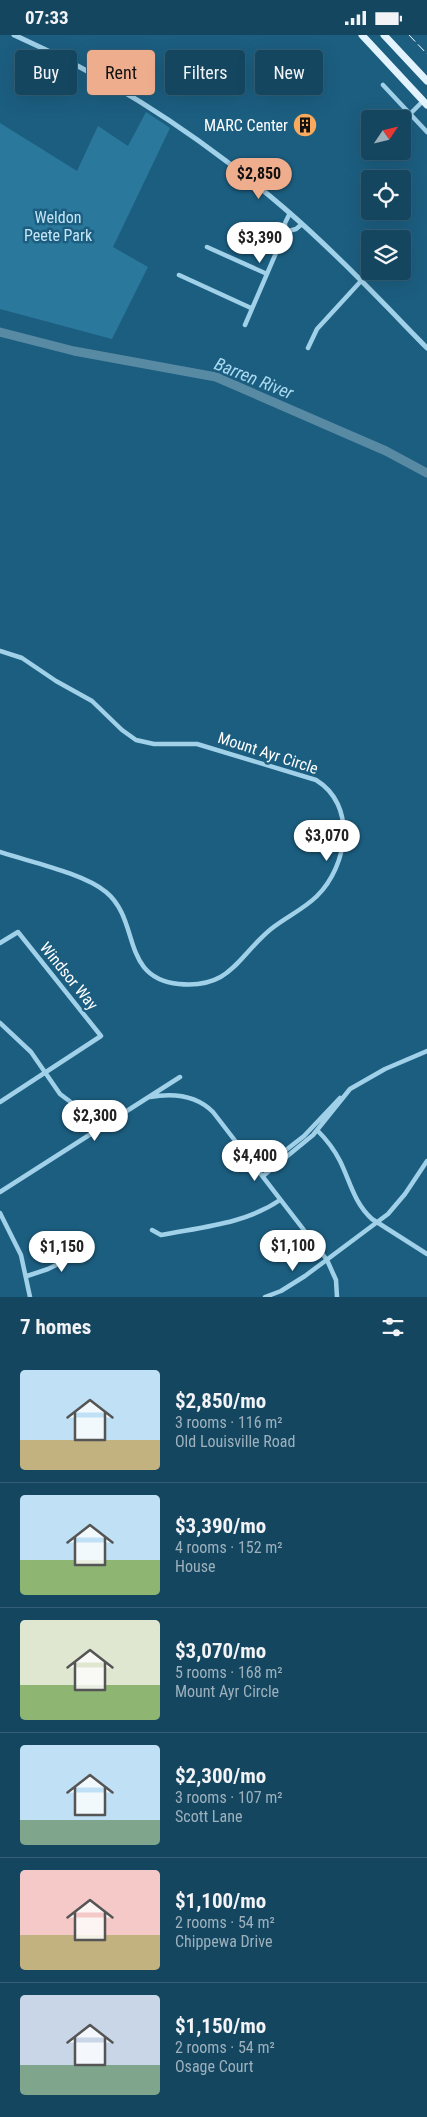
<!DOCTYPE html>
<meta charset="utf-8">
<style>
body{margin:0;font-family:"Roboto Condensed",sans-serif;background:#1e4d66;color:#f1f3f6;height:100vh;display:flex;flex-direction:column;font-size:19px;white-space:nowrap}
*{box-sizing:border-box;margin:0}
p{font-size:16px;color:#9db1bd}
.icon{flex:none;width:28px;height:28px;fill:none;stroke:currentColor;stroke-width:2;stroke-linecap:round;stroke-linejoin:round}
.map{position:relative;height:1262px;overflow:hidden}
.panel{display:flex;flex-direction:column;background:#154660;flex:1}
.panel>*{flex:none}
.top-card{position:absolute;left:15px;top:15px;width:398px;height:45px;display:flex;gap:10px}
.needle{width:32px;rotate:55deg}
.controls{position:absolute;left:361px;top:75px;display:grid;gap:10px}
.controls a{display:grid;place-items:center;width:50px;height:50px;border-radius:5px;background:#154660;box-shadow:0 5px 20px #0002,0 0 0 1px #345e75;font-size:25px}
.price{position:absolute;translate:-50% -42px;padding:0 11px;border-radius:18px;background:#fff;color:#222;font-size:16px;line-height:32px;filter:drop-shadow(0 1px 2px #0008)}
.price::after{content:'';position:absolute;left:50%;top:30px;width:15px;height:11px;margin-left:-8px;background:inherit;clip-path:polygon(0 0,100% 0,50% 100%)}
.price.on{background:#eead8d;color:#111}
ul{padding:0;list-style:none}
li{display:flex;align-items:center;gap:15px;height:125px;padding:0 20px}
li+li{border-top:1px solid #345e75}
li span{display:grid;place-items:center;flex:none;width:140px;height:100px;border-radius:5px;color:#555}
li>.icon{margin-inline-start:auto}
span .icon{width:60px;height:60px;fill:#fffc;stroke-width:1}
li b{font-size:21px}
h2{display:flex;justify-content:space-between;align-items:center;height:60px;padding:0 20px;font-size:21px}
.pill{padding:0 18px;border-radius:5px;background:#154660;box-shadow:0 5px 20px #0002,0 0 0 1px #345e75;font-size:18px;line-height:45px}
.pill.on{background:#eead8d;color:#111}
.status{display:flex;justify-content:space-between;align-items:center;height:35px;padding:0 25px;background:#154660;direction:ltr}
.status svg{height:14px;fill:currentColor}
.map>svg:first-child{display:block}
.green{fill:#2b789d}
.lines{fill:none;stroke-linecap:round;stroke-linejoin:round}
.river{stroke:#598aa3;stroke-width:9}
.minor{stroke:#a0d1e9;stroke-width:4.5}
.tertiary{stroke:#a0d1e9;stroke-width:5}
.primary{stroke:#e3f3fe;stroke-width:7}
.rail{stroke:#fff;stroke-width:1;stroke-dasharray:9 4;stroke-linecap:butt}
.labels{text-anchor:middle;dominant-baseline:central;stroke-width:5;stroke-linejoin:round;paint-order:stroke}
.poi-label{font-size:16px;fill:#fff;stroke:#1c5e80;text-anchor:end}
.park-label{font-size:16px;fill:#c4e6f7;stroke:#1c5e80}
.street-label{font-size:16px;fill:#fff;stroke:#1c5e80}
.water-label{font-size:18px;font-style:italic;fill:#abdaf1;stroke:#1c5e80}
</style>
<div class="status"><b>07:33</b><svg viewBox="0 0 49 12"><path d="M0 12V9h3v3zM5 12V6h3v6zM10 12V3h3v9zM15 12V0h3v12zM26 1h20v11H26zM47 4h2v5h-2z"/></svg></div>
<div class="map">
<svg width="427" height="1262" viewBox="0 0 427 1262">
<rect width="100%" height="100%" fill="#1c5e80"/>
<path class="green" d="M 146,77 L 170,93 L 113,212 L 148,232 L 112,304 L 0,274 L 0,88 L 77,136 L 98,91 L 128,111 Z"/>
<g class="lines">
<path class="river" d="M 0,297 L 74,316 L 216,342 L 386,416 L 427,438"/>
<path class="minor" d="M 383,50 L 427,97
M 410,79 L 423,66
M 285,197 L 285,188 L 290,178
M 207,212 L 267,239
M 179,240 L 251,273
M 245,290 L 285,197 L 296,194 L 302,189
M 308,313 L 317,294 L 361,246
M 0,616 L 22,623 L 56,646 L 92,666 L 122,695 L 136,705 L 154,709 L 197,709 L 316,745 C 357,770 348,830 317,861 C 304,874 286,882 271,894 C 237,922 231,954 179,949 C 120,943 141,886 106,857 C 83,838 30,827 0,817
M 0,908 L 18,897 L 101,1001 L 0,1067
M 0,988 L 31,1017 L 60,1059 L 84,1077 L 97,1094
M 150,1062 C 173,1058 196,1060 213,1077 L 327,1225 L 336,1245 L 337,1262
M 317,1095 C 327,1105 334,1114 340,1126 C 350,1146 354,1168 372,1184 L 427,1219
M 259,1136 L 304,1101 L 340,1063
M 263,1141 L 313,1100 L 350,1054 L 385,1034 L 427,1016
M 0,1157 L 180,1042
M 0,1178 L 21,1220 L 30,1262
M 152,1195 L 161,1200 C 202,1192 245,1189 280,1165
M 27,1241 L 48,1234 L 88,1214
M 265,1262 L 281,1256 L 305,1241 L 388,1179 L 405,1159 L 427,1126"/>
<path class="tertiary" d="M 14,0 C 111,43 203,103 284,173 C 334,216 380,265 427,313"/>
<path class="primary" d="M 362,0 L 427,70
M 384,0 L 427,46"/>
<path class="rail" d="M 409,0 L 427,19"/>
</g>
<defs>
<g id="building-disc" transform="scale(1.25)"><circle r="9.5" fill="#faaa5d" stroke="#1c5e80"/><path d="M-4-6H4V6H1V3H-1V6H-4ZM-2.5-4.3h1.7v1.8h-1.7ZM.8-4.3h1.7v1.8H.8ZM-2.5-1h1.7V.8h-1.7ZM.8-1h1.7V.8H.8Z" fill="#111"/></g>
</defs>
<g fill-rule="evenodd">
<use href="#building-disc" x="305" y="90"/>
</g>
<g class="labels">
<g class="poi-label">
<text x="288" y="90">MARC Center</text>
</g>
<g class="park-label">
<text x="58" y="182">Weldon<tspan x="58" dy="18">Peete Park</tspan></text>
</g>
<g class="street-label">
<text transform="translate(268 718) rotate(18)">Mount Ayr Circle</text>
<text transform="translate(69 941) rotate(51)">Windsor Way</text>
</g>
<g class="water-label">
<text transform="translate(254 343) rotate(22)">Barren River</text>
</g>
</g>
</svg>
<div class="controls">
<a><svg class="needle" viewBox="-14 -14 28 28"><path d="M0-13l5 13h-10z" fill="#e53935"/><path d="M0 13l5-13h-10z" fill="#9db1bd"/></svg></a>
<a><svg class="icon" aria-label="locate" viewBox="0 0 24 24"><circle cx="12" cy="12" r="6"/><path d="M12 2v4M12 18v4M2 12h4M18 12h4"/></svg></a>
<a><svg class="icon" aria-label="layers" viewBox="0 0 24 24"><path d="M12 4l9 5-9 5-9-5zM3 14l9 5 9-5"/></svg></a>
</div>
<b class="price on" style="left:259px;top:165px">$2,850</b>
<b class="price" style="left:260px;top:229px">$3,390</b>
<b class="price" style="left:327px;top:827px">$3,070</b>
<b class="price" style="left:95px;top:1107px">$2,300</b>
<b class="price" style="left:255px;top:1147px">$4,400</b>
<b class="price" style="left:293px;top:1237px">$1,100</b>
<b class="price" style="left:62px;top:1238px">$1,150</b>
<div class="top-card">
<a class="pill">Buy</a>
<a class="pill on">Rent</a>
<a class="pill">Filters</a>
<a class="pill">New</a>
</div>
</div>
<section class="panel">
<h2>7 homes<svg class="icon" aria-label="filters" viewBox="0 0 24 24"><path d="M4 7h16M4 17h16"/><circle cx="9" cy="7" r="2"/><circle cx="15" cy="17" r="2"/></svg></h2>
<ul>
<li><span style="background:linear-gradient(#bfe0f5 70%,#c2b280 0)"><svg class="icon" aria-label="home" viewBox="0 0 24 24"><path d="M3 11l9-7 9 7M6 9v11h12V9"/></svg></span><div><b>$2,850/mo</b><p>3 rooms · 116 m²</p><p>Old Louisville Road</p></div></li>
<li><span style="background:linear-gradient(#bfe0f5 65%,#8fb573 0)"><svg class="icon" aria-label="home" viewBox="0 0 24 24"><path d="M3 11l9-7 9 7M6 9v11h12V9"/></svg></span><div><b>$3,390/mo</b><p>4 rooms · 152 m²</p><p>House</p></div></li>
<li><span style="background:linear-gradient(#dfe7d0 65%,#8fb573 0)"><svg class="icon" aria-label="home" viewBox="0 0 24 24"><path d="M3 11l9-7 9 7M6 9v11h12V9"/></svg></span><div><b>$3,070/mo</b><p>5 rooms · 168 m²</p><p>Mount Ayr Circle</p></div></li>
<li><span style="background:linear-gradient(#bfe0f5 75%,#7fa58c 0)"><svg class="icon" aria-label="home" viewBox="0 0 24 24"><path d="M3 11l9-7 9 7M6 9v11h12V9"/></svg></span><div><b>$2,300/mo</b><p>3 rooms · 107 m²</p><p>Scott Lane</p></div></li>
<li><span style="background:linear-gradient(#f6c9c9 65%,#c2b280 0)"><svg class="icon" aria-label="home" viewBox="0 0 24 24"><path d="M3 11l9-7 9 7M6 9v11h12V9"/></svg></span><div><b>$1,100/mo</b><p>2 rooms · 54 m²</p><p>Chippewa Drive</p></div></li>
<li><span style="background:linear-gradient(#c9d6e8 70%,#7fa58c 0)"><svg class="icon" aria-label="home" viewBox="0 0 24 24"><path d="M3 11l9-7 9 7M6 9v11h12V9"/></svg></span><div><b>$1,150/mo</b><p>2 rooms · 54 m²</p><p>Osage Court</p></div></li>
</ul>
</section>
